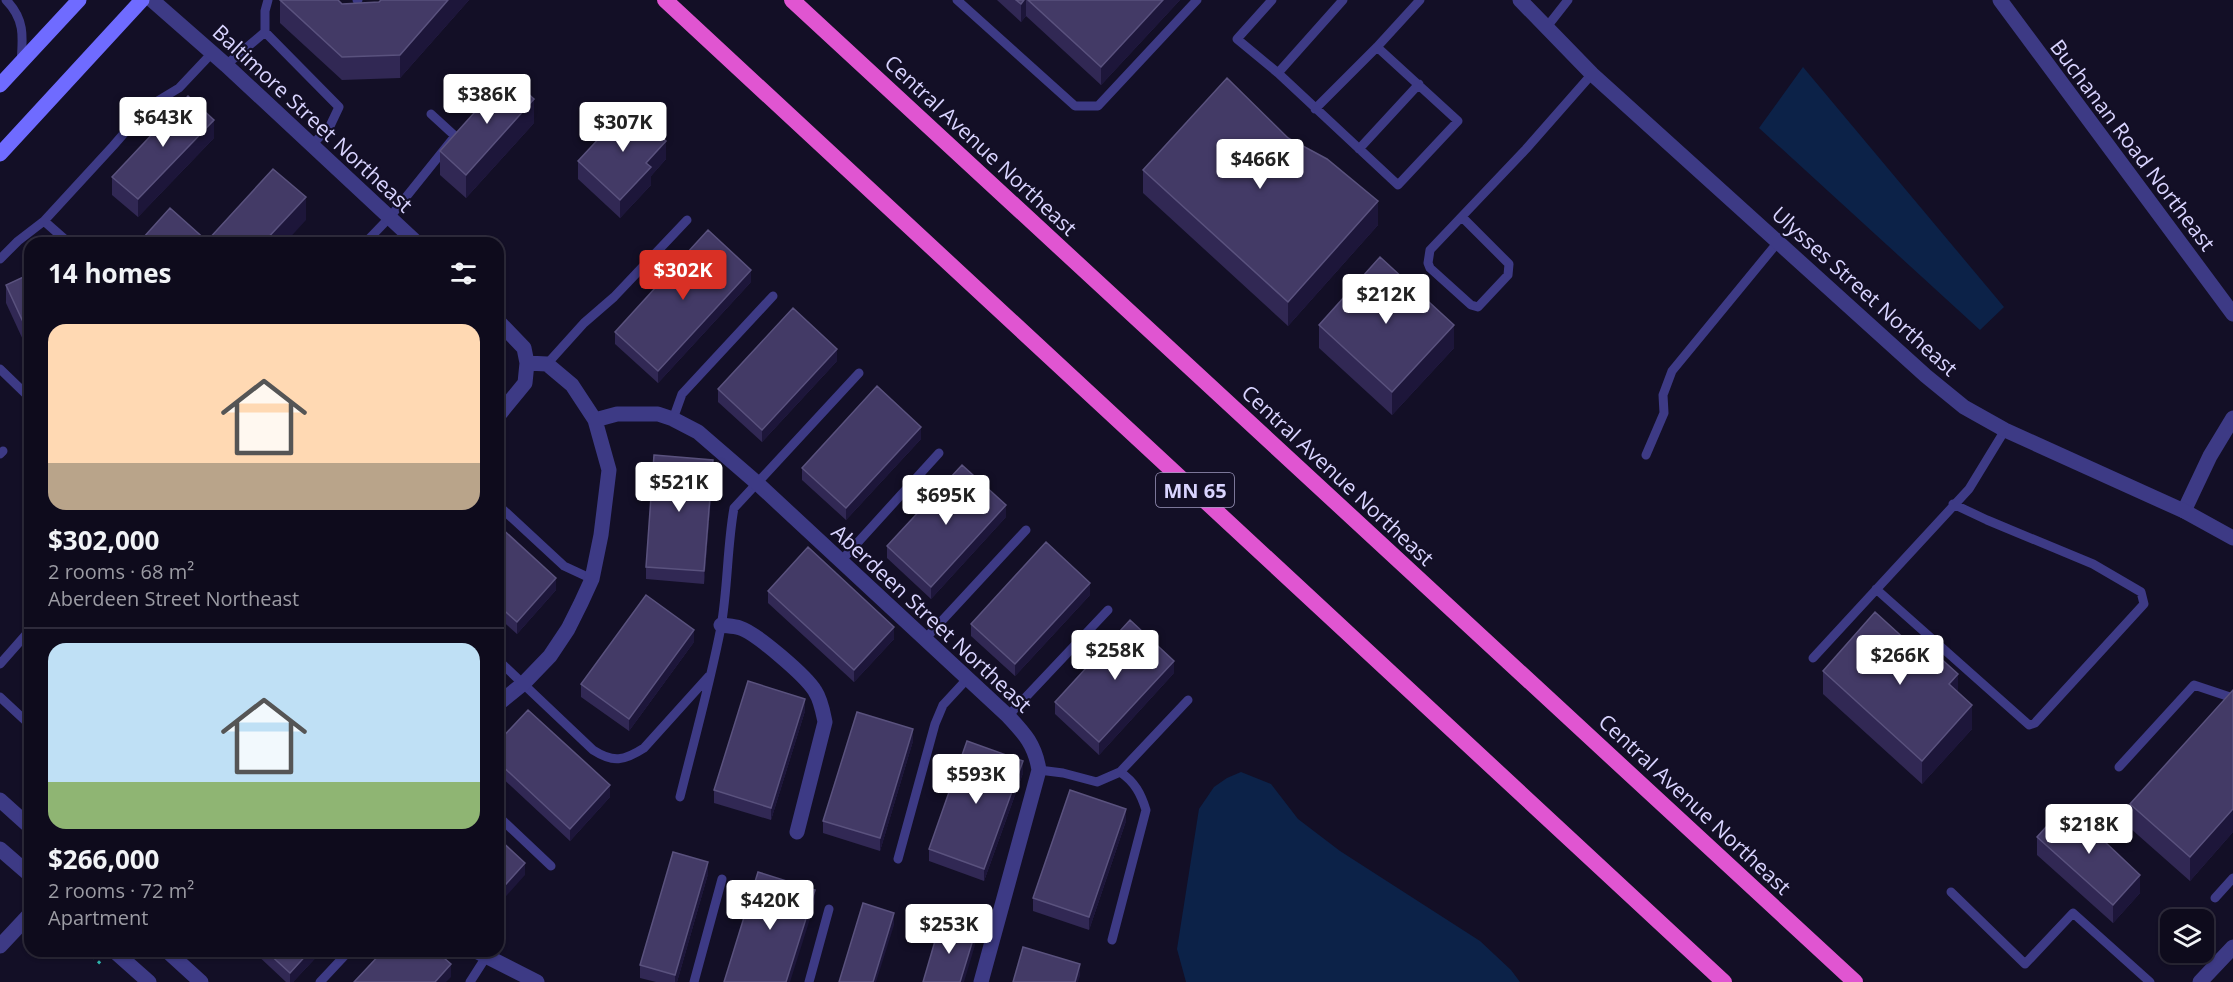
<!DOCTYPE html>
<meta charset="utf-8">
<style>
body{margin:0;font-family:"Open Sans",sans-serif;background:#1c1929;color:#f1f3f6;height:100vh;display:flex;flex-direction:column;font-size:22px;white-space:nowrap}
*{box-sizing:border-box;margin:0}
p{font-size:20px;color:#9b9ba3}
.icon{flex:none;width:33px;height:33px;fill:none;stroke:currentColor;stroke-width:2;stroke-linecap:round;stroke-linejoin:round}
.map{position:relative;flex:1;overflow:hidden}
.drawer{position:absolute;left:24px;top:237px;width:480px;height:720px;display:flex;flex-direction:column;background:#0e0b1c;border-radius:18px;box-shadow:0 2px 4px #0004,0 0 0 2px #2e2b3b}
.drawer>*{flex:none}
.fabs{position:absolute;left:2160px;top:909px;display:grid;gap:12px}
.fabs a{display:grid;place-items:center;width:54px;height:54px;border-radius:12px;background:#0e0b1c;box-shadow:0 2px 4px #0004,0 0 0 2px #2e2b3b;font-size:30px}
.price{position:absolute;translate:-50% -51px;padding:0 14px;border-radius:6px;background:#fff;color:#222;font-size:20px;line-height:39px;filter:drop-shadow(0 2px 3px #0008)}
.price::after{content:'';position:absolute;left:50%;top:36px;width:18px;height:14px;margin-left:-9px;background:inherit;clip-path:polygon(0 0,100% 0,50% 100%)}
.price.active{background:#d93025;color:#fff}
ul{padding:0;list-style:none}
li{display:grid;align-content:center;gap:12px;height:318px;padding:0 24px}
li+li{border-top:2px solid #2e2b3b}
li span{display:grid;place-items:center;height:186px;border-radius:18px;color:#555}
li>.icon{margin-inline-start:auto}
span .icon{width:108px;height:108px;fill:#fffc;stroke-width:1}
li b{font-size:26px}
h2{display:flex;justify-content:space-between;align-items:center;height:72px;padding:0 24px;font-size:26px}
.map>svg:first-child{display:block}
.water{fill:#0c2248}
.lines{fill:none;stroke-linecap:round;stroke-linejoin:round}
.path{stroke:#2fb8b0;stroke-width:3;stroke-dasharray:3 4.5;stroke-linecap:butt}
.service{stroke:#3d3a85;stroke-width:9}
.minor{stroke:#3d3a85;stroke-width:15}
.tertiary{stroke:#3d3a85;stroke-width:15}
.secondary{stroke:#6f6bff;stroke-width:15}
.trunk{stroke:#e055d1;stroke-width:16}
.wall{fill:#312854}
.shaded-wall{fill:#1d163a}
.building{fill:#433a66;stroke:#5a527e;stroke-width:1.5}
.labels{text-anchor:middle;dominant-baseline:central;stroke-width:4.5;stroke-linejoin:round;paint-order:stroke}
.shield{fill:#130f26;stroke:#9e99be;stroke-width:1.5}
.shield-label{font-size:20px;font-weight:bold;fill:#d9d4ff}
.street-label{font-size:21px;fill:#d9d4ff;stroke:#130f26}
</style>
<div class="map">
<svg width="2233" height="982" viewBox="0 0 2233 982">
<rect width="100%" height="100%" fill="#130f26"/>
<path class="water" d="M 1803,67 L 2004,307 L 1980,330 L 1759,128 Z
M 1241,772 L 1271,784 L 1298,819 L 1340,851 L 1480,941 L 1511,970 L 1520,982 L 1186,982 L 1177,949 L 1199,809 L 1214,787 L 1227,778 Z"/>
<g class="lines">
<path class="path" d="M 87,951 L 102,965"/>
<path class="service" d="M 6,0 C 25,19 23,37 21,62
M 357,0 L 358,0
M 957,0 L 1075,106 L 1098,106 L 1197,0
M 1272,0 L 1237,39 L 1278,73 L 1398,185 L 1458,121 L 1377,47
M 1546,28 L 1568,0
M 265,32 L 265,11 L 268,0
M 226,65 L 265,32 L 339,107 L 330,126 L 312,145
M 1278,73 L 1343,0
M 1315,109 L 1377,47 L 1420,0
M 1359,149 L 1419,84
M 1462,217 L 1509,264 L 1508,275 L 1478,307 L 1471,305 L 1430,268 L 1428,263 L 1430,250 L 1526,149 L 1592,74
M 69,243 L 44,221 L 113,146 L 146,108 L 179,88 L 212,53
M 365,243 L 390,217 L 455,136 L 431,114
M 0,259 L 18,241 L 44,221
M 547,364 L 584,323 L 614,297 L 687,220
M 0,369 L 30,398
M 673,419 L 682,394 L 773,296
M 0,454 L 3,451
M 1646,455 L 1664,413 L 1663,395 L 1672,371 L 1778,242
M 498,505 L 564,566 L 592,579
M 840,562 L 939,453
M 1876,589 L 2029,725 L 2035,723 L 2144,604 L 2141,592 L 2093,564 L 1987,520 L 1953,504
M 925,639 L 1026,530
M 1813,658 L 1969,489 L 2005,430
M 498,660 L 593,750 C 613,763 624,761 644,748 L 709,676
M 0,664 L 30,630
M 0,697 L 30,725
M 1008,716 L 1108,610
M 2119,767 L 2194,685 L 2233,698
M 1039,770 L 1063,773 L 1097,782 L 1120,772 L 1188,700
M 680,797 C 694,741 710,684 721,627 C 728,587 727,547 734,508 L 859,373
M 498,816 L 551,866
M 898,859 L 935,724 L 943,705 L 968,678
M 1951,892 L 2025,964 L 2073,913 L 2150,982
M 2215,898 L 2233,878
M 1112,940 L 1146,810 C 1141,794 1135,782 1120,772
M 320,982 L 349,951
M 470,982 L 486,957
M 694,982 L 722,879
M 809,982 L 829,909"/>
<path class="minor" d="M 152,0 L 226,65 L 417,243
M 2000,0 L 2233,314
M 498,321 L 524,348 L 527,363 L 547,364 L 572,385 L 595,420 L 609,470 L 601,535 L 592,579 L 581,603 L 568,629 L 550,656 L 524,683 L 498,704
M 498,416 L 525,383 L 527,363
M 595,420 L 617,414 L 658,414 L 673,419 L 698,432 L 757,483 L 1008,716 C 1025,734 1035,745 1039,770 L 981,982
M 2184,511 L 2210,456 L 2233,418
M 721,625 C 727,626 734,626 740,628 C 756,633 806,676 815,691 C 821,700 823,712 825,722 L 797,832
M 0,946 L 30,914
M 476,951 L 537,982"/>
<path class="tertiary" d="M 1520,0 L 1592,74 L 1926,376 L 1964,407 L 2005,430 L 2184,511 L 2233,538
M 0,800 L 30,827
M 0,849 L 30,875
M 114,951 L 149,982
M 167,951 L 201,982
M 2200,982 L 2233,947"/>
<path class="secondary" d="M 0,85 L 79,0
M 0,154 L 142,0"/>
<path class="trunk" d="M 665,0 L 1724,982
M 792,0 L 1855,982"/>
</g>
<path class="wall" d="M 280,0 L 342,4 L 379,2 L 381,0 L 469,0 L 400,78 L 342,80 L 280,23 Z
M 997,0 L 1180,0 L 1101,85 L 1026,16 L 1021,22 Z
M 534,123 L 466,198 L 440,175 L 440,151 Z
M 214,138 L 138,217 L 112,195 L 112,177 Z
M 1288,138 L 1378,225 L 1288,326 L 1143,193 L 1143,170 Z
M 666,159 L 651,176 L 651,185 L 620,218 L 578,179 L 578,161 Z
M 30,274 L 30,355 L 6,303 L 6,285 Z
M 751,282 L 658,383 L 615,344 L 615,332 Z
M 1319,325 L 1454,348 L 1392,415 L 1319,348 Z
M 837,361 L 762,442 L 718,402 L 718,389 Z
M 921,439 L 846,520 L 802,480 L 802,468 Z
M 713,472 L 704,584 L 646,579 L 646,567 Z
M 1006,517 L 931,599 L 887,558 L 887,546 Z
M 498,525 L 556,590 L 517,634 L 498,617 Z
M 768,591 L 894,639 L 854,682 L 768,603 Z
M 1090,595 L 1015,676 L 971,636 L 971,624 Z
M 694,642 L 629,731 L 581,697 L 581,684 Z
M 1823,671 L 1958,693 L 1972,729 L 1922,784 L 1823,694 Z
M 1174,673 L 1099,755 L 1055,714 L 1055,702 Z
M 2233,690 L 2233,832 L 2190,881 L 2130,828 L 2130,804 Z
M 805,711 L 771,820 L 714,803 L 714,790 Z
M 913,741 L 880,851 L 823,833 L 823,821 Z
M 498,742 L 610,797 L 570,841 L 498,774 Z
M 1023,773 L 984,881 L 929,861 L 929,849 Z
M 1126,821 L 1089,930 L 1033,911 L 1033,898 Z
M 2037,837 L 2140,893 L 2113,923 L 2037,855 Z
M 708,874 L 677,982 L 656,982 L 640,978 L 640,965 Z
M 253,951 L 322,951 L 293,982 L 286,982 Z"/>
<path class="shaded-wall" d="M 448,0 L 469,0 L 400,78 L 400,55 Z
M 1024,0 L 1026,0 L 1026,16 L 1021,22 L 1021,4 Z
M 1163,0 L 1180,0 L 1101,85 L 1101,67 Z
M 534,99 L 534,123 L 466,198 L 466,175 Z
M 214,120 L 214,138 L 138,217 L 138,199 Z
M 666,141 L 666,159 L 651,176 L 651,185 L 620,218 L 620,200 L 646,163 Z
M 306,197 L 306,220 L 285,243 L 263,243 Z
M 1378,201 L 1378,225 L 1288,326 L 1288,302 Z
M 751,270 L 751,282 L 658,383 L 658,371 Z
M 1454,325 L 1454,348 L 1392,415 L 1392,392 Z
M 837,349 L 837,361 L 762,442 L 762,430 Z
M 921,427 L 921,439 L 846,520 L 846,508 Z
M 713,460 L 713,472 L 704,584 L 704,571 Z
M 1006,505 L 1006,517 L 931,599 L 931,587 Z
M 556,578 L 556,590 L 517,634 L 517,622 Z
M 1090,583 L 1090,595 L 1015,676 L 1015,664 Z
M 894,627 L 894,639 L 854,682 L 854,670 Z
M 694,630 L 694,642 L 629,731 L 629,719 Z
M 1174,661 L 1174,673 L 1099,755 L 1099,742 Z
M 1958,674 L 1958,698 L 1949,684 Z
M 805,699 L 805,711 L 771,820 L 771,808 Z
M 1972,705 L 1972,729 L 1922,784 L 1922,761 Z
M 913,729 L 913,741 L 880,851 L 880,838 Z
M 1023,761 L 1023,773 L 984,881 L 984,869 Z
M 610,785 L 610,797 L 570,841 L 570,829 Z
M 1126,809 L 1126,821 L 1089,930 L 1089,917 Z
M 2233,809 L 2233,832 L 2190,881 L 2190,857 Z
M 708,862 L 708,874 L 677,982 L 675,982 L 675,975 Z
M 525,863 L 525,875 L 498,905 L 498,893 Z
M 2140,875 L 2140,893 L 2113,923 L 2113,905 Z
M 815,890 L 815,903 L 790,982 L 786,982 Z
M 894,913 L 894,925 L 876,982 L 873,982 Z
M 975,933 L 975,945 L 964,982 L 960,982 Z
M 310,951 L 322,951 L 293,982 L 290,982 L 290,973 Z
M 451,964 L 451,977 L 446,982 L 435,982 Z
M 1080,964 L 1080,976 L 1078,982 L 1075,982 Z"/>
<path class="building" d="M 280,0 L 338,0 L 342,4 L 379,2 L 381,0 L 448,0 L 400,55 L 342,57 Z
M 1016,0 L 1024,0 L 1021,4 Z
M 1028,0 L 1163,0 L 1101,67 Z
M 508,75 L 534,99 L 466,175 L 440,151 Z
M 1227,78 L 1288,138 L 1327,159 L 1378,201 L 1288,302 L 1143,170 Z
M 188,96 L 214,120 L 138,199 L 112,177 Z
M 629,106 L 666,141 L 646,163 L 651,167 L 620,200 L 578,161 Z
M 273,169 L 306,197 L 263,243 L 148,243 L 143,238 L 170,208 L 207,241 Z
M 708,230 L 751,270 L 658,371 L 615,332 Z
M 1380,257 L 1454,325 L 1392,392 L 1319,325 Z
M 30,274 L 30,337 L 6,285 Z
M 793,308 L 837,349 L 762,430 L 718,389 Z
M 877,386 L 921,427 L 846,508 L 802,468 Z
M 654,455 L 713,460 L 704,571 L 646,567 Z
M 962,465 L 1006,505 L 931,587 L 887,546 Z
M 498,525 L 556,578 L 517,622 L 498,605 Z
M 1046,542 L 1090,583 L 1015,664 L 971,624 Z
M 808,547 L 894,627 L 854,670 L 768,591 Z
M 646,595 L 694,630 L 629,719 L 581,684 Z
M 1875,612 L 1920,653 L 1926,645 L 1958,674 L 1949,684 L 1972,705 L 1922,761 L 1823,671 Z
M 1130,620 L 1174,661 L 1099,742 L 1055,702 Z
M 748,681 L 805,699 L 771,808 L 714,790 Z
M 2233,690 L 2233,809 L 2190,857 L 2130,804 Z
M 528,710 L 610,785 L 570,829 L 498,762 L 498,742 Z
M 857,712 L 913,729 L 880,838 L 823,821 Z
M 967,741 L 1023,761 L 984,869 L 929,849 Z
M 1070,790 L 1126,809 L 1089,917 L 1033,898 Z
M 2066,805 L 2140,875 L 2113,905 L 2037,837 Z
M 498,838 L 525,863 L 498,893 Z
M 673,852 L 708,862 L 675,975 L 640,965 Z
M 758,872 L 815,890 L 786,982 L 724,982 Z
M 863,903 L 894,913 L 873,982 L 839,982 Z
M 940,924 L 975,933 L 960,982 L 923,982 Z
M 1023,947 L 1080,964 L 1075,982 L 1013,982 Z
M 266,951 L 310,951 L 290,973 Z
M 383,951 L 436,951 L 451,964 L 435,982 L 354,982 Z"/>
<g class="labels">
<rect class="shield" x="1156" y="473" width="78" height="34" rx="4.5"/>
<g class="shield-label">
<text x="1195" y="490">MN 65</text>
</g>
<g class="street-label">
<text transform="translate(313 118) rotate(43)">Baltimore Street Northeast</text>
<text transform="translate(981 145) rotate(43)">Central Avenue Northeast</text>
<text transform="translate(2133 145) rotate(53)">Buchanan Road Northeast</text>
<text transform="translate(1865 291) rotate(42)">Ulysses Street Northeast</text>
<text transform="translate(1338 475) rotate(43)">Central Avenue Northeast</text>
<text transform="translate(932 618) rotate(43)">Aberdeen Street Northeast</text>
<text transform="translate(1695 804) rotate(43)">Central Avenue Northeast</text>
</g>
</g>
</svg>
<div class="fabs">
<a><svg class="icon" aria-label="layers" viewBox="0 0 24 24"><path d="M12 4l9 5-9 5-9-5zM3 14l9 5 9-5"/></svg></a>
</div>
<b class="price" style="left:487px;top:125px">$386K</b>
<b class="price" style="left:163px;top:148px">$643K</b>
<b class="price" style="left:623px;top:153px">$307K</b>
<b class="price" style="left:1260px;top:190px">$466K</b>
<b class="price active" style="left:683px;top:301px">$302K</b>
<b class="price" style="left:1386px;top:325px">$212K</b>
<b class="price" style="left:679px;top:513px">$521K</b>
<b class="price" style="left:946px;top:526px">$695K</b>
<b class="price" style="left:1115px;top:681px">$258K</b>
<b class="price" style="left:1900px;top:686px">$266K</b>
<b class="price" style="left:976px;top:805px">$593K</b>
<b class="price" style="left:2089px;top:855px">$218K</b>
<b class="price" style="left:770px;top:931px">$420K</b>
<b class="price" style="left:949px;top:955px">$253K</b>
<section class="drawer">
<h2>14 homes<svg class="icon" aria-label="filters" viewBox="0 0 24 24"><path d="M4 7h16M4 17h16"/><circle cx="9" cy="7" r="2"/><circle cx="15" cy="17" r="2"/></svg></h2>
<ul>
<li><span style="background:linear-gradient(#ffd9b3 75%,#b9a48a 0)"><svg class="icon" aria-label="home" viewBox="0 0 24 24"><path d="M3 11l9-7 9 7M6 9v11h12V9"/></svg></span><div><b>$302,000</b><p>2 rooms · 68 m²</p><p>Aberdeen Street Northeast</p></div></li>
<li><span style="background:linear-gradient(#bfe0f5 75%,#8fb573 0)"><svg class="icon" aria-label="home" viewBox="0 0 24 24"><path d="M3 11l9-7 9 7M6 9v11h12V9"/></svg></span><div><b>$266,000</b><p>2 rooms · 72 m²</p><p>Apartment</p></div></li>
</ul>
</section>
</div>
